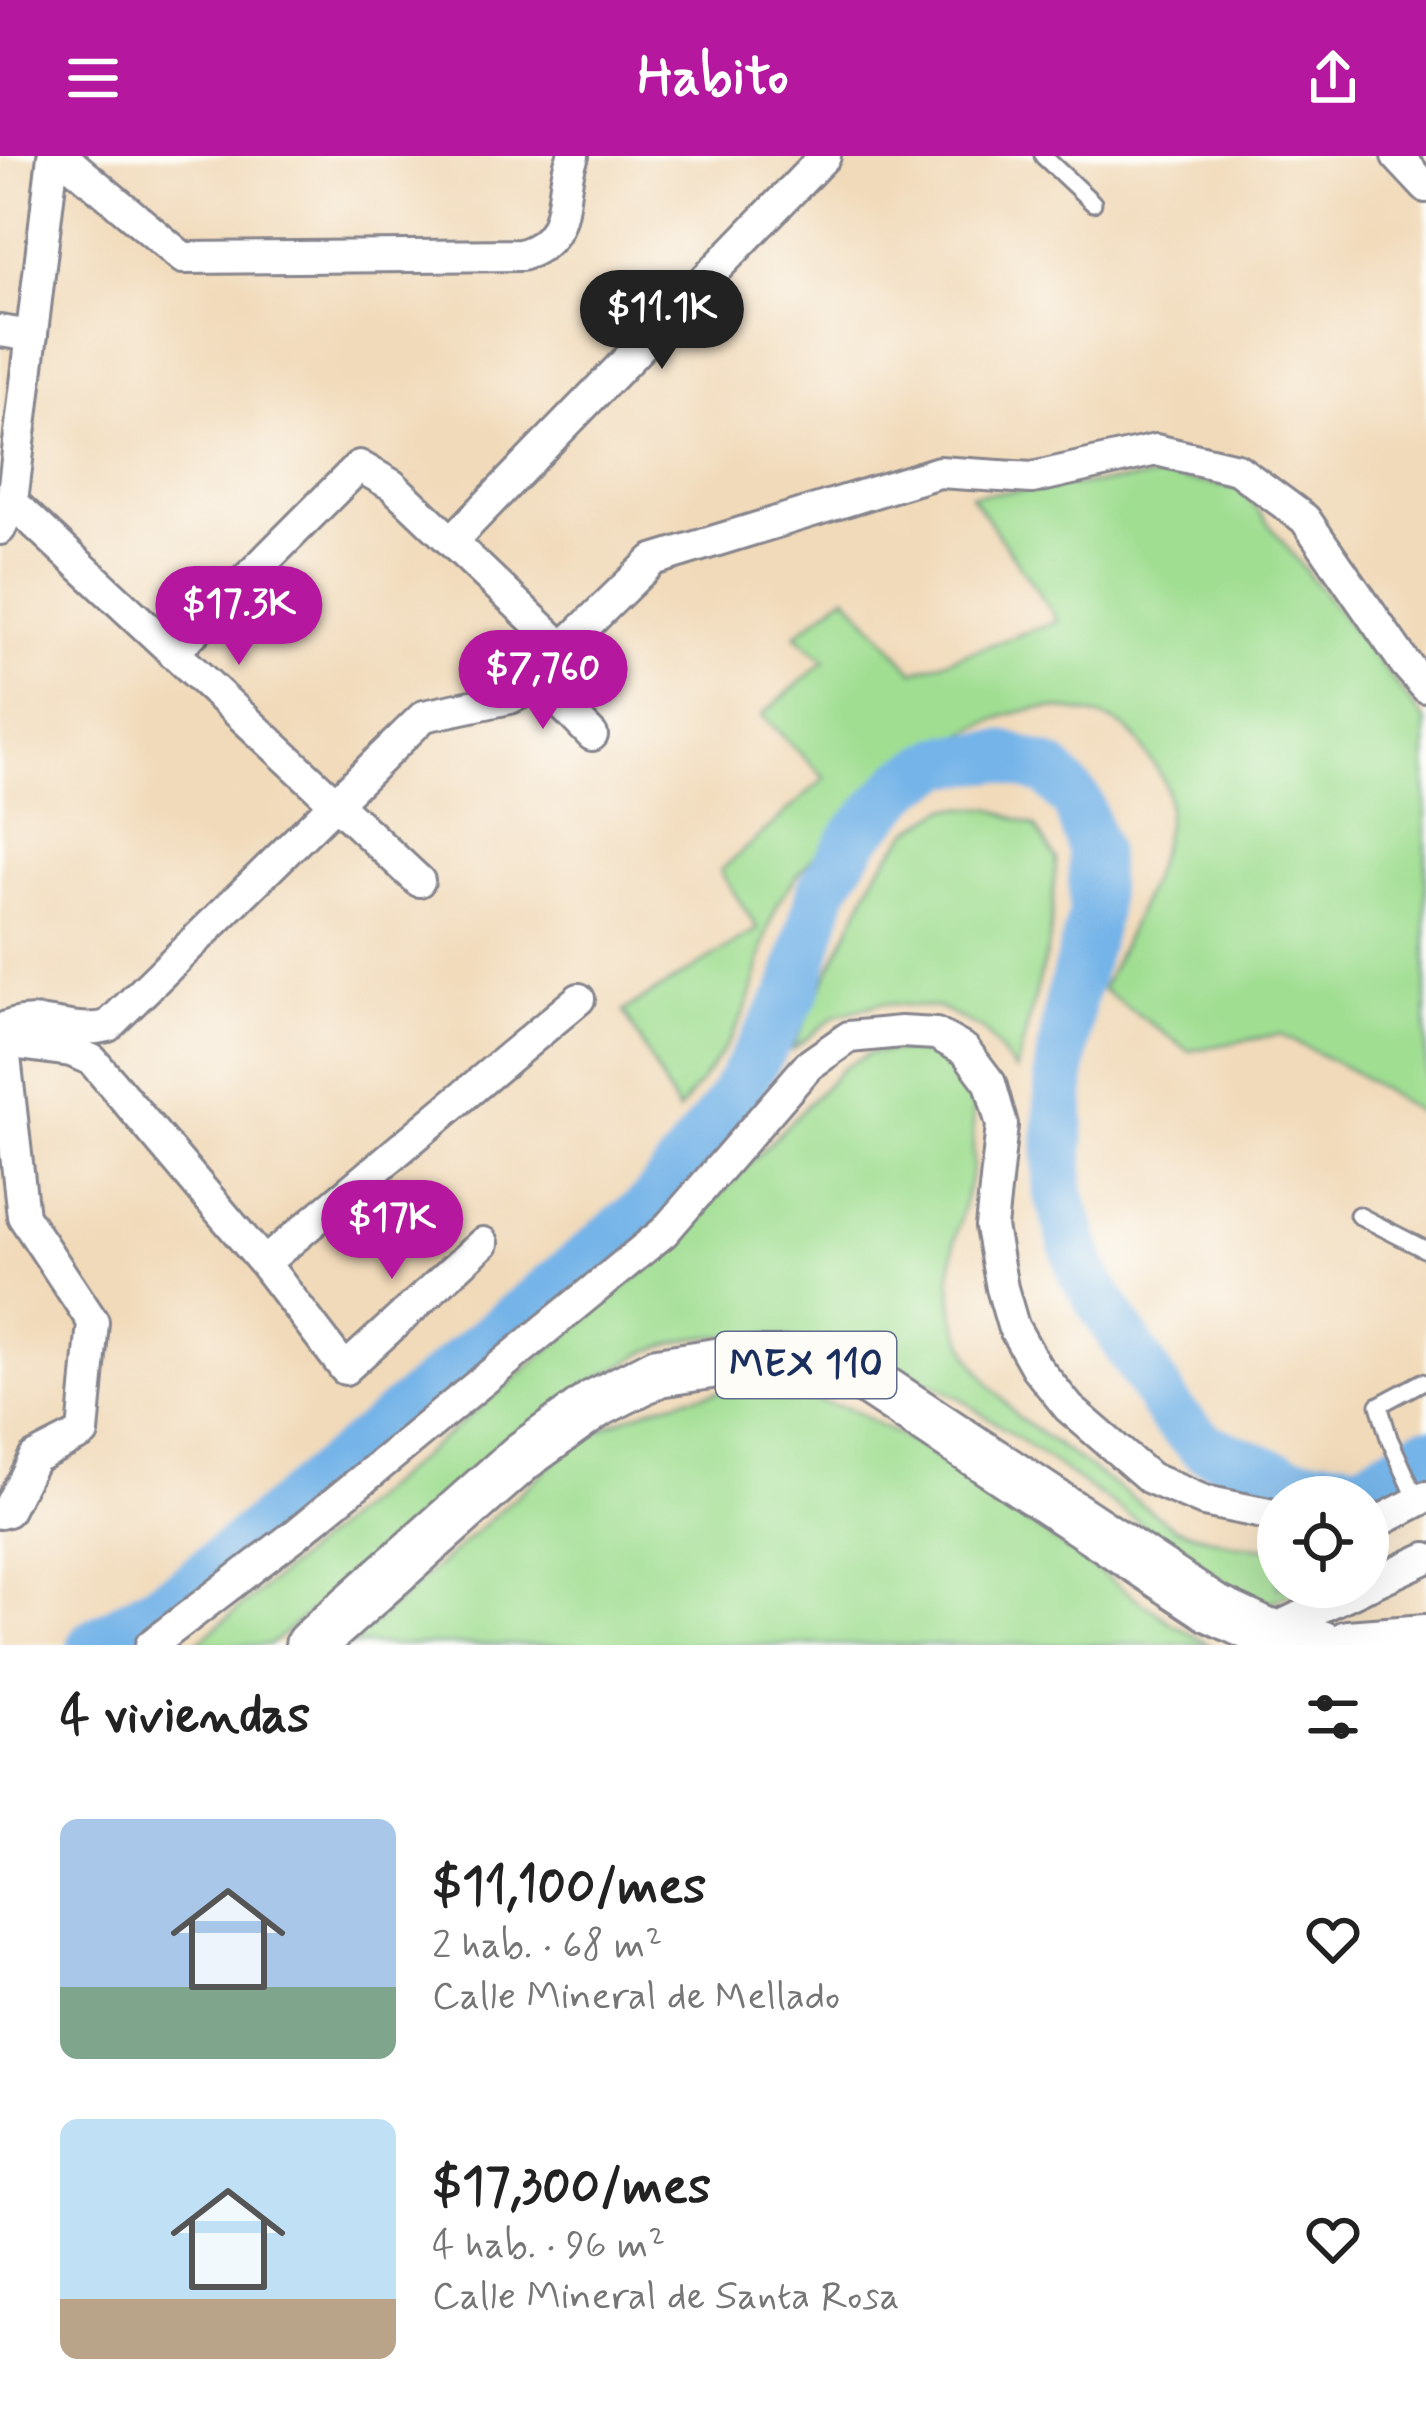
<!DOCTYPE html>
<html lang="es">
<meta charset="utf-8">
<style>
body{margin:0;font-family:Mynerve,sans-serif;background:#f2f2f2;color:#222;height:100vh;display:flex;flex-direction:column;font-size:45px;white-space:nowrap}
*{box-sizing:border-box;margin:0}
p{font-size:39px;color:#767676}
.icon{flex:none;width:66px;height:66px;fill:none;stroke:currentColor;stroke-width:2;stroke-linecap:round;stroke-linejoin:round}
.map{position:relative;height:1489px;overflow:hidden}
.details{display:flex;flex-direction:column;background:#fff;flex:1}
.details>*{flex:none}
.controls{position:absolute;left:1257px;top:1320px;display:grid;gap:24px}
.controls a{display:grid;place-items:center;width:132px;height:132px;border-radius:50%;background:#fff;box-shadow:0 12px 48px #0002;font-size:60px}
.price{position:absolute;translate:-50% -102px;padding:0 27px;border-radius:42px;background:#b5179e;color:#fff;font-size:39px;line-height:78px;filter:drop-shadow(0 3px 6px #0008)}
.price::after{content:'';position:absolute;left:50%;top:72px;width:36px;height:27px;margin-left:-18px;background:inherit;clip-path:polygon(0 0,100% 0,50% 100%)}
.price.current{background:#222;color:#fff}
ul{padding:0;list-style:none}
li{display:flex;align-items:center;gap:36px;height:300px;padding:0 60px}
li span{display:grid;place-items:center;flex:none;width:336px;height:240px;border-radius:18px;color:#555}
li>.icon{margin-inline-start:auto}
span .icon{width:144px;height:144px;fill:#fffc;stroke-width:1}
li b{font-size:51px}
h2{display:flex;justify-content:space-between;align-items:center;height:144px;padding:0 60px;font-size:51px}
header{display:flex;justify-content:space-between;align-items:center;height:156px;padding:0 60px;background:#b5179e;color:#fff;font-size:54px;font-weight:700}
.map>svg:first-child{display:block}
.green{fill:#a0de92;stroke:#5e8678;stroke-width:3}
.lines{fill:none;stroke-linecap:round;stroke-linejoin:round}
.river{stroke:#74b4e8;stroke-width:51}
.lane-casing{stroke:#86848c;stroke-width:21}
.street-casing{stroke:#86848c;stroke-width:36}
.primary-casing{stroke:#86848c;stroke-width:54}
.lane{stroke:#fff;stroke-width:15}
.street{stroke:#fff;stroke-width:30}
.primary{stroke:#fff;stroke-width:48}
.labels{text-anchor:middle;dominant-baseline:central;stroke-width:10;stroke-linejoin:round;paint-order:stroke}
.shield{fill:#fdfcf7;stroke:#5f6c8c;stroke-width:3}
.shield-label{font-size:39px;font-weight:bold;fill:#1b2f5e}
</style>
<header><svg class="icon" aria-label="menu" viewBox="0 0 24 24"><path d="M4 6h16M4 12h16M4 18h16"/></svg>Habito<svg class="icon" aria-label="share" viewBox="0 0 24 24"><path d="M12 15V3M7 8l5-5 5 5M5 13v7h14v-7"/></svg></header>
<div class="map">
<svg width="1426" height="1489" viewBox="0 0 1426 1489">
<rect width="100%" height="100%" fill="#fdfcf7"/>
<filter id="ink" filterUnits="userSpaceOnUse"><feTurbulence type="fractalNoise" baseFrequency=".00833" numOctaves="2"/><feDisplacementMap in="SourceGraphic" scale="24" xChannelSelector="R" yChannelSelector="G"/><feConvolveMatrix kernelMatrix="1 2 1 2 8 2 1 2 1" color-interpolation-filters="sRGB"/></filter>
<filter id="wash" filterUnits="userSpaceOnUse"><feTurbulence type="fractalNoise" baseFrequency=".004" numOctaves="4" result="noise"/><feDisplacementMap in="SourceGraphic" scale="48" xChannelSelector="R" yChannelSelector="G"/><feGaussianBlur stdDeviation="2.7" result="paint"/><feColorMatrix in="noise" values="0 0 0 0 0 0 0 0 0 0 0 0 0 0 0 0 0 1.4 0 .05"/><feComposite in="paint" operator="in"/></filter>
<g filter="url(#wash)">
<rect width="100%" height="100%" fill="#f1daba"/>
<path class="green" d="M 1164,321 L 1240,332 L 1426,566 L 1426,961 L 1354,916 L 1279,878 L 1189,895 L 1102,833 C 1123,785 1183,676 1164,626 C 1159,613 1147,600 1140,588 C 1122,560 1088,557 1059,553 C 973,541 824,674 781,743 C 765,770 761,810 751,839 C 737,881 705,920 678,955 L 624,855 L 758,773 L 720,715 L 825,622 L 762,559 L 825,505 L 795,479 L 846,439 L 914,516 L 1058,465 L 971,339 Z
M 948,652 L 990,652 L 1035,670 L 1056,703 L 1050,782 L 1016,915 L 983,874 L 939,852 L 881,847 L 835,860 L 791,895 L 877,715 L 909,675 Z
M 896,895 L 934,897 L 957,915 L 973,939 L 973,1011 L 955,1083 L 950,1121 L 955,1163 L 971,1202 L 990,1230 L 1020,1263 L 1175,1372 L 1235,1389 L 1278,1393 L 1278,1431 L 1302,1431 L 1266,1449 L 1229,1429 L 960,1242 L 890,1207 L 828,1188 L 761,1179 L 697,1181 L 648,1195 L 584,1230 L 270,1489 L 195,1489 L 653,1107 L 844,911 L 870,897 Z
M 723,1235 L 788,1237 L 852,1254 L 924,1293 L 1173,1468 L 1210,1489 L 349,1489 L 575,1288 C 626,1258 664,1245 723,1235 Z"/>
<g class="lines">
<path class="river" d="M 93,1489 L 186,1435 L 653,1048 L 728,950 L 794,836 L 823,733 L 856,680 L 906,626 L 944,605 L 1003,600 L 1050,616 L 1078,647 L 1093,694 L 1094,757 L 1070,847 L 1060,918 L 1058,1034 L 1083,1117 L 1172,1259 L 1204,1291 L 1291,1325 L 1362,1331 L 1426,1296"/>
</g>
</g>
<g filter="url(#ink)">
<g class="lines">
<g class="lane-casing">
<path id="lane" d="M 1043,0 L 1093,47
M 1358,1059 L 1426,1094
M 1418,1346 L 1389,1282 L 1379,1249 L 1422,1226"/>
</g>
<g class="street-casing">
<path id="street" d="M 62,0 L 183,102 L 521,99 C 575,83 557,37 573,0
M 1397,0 L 1426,31
M 0,175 L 32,180
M 12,346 L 419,725
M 0,373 L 12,346 L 53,0
M 452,385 L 825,0
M 173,497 L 359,310 L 392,329 L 563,492
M 541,527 L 592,579
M 0,874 C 39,854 68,880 108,870 L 424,560 L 510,542 L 541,527 L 563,492 L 653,404 L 939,316 L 1032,322 L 1156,294 L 1237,313 L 1305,363 L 1404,506 L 1426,531
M 4,886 L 71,895 L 92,904 L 264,1107 L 345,1213 L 483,1087
M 264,1107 L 579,843
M 0,1357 L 7,1355 L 34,1302 L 83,1277 L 93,1166 L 23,1060 L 2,874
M 1368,1371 L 1426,1341
M 1368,1429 L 1426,1402
M 1266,1477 L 1363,1431
M 151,1489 L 295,1379 L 664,1076 L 809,909 L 849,881 L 901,876 L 936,878 L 965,894 L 990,927 L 1002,969 L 991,1071 L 1002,1132 L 1013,1170 L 1036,1211 L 1069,1252 L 1150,1322 L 1204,1345 L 1278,1360"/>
</g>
<g class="primary-casing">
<path id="primary" d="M 310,1489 L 523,1300 L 595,1248 L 658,1216 L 723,1206 L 792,1206 L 861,1220 L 1212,1452 L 1266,1477 L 1321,1489
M 1348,1489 L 1426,1483"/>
</g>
<use href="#lane" class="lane"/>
<use href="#street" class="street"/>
<use href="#primary" class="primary"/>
</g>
</g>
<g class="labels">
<rect class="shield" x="716" y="1176" width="180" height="66" rx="9"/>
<g class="shield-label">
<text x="806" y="1209">MEX 110</text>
</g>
</g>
</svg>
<div class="controls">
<a><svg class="icon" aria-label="locate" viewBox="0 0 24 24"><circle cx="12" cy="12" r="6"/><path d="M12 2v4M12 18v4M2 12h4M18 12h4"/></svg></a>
</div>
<b class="price current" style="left:662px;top:216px">$11.1K</b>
<b class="price" style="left:239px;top:512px">$17.3K</b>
<b class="price" style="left:543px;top:576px">$7,760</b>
<b class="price" style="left:392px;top:1126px">$17K</b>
</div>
<section class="details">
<h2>4 viviendas<svg class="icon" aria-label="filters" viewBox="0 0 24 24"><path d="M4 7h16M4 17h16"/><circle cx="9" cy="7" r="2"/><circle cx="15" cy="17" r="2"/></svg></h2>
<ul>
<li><span style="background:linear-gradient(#a9c7e8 70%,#7fa58c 0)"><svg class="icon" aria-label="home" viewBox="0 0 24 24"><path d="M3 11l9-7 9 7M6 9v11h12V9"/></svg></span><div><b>$11,100/mes</b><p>2 hab. · 68 m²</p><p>Calle Mineral de Mellado</p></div><svg class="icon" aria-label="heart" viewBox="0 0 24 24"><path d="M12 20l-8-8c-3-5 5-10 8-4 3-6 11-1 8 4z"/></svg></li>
<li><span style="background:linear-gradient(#bfe0f5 75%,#b9a48a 0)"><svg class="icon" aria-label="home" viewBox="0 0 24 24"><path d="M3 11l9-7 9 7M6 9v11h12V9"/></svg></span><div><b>$17,300/mes</b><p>4 hab. · 96 m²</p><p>Calle Mineral de Santa Rosa</p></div><svg class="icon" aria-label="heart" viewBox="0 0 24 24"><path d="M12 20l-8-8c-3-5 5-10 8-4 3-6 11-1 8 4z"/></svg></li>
</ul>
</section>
